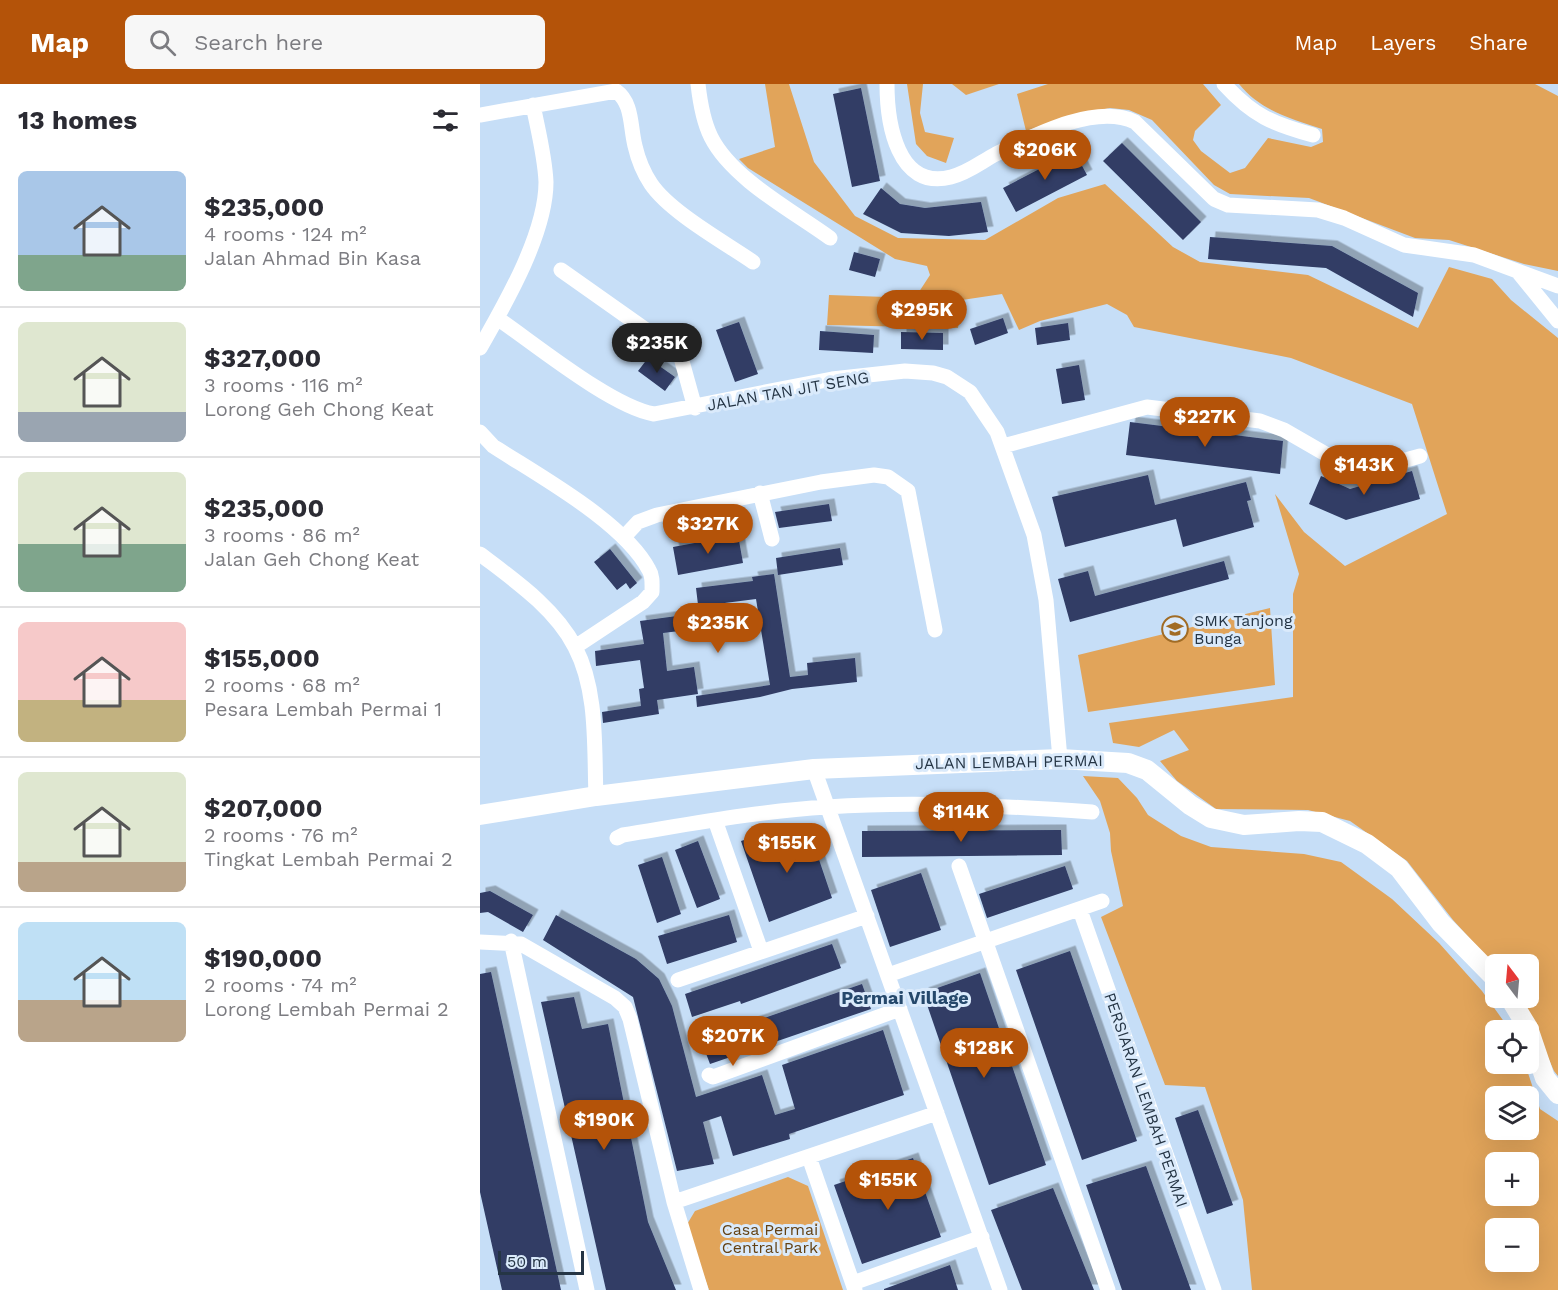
<!DOCTYPE html>
<meta charset="utf-8">
<style>
body{margin:0;font-family:"Work Sans",sans-serif;background:#f7f7f7;color:#2b2b33;height:100vh;display:flex;flex-direction:column;font-size:22px;white-space:nowrap}
*{box-sizing:border-box;margin:0}
p{font-size:20px;color:#7c7c81}
.icon{flex:none;width:33px;height:33px;fill:none;stroke:currentColor;stroke-width:2;stroke-linecap:round;stroke-linejoin:round}
.map{position:relative;flex:1;overflow:hidden}
.drawer{display:flex;flex-direction:column;background:#fff;width:480px}
.drawer>*{flex:none}
.needle{width:39px;rotate:344deg}
.buttons{position:absolute;left:1005px;top:870px;display:grid;gap:12px}
.buttons a{display:grid;place-items:center;width:54px;height:54px;border-radius:9px;background:#fff;box-shadow:0 6px 24px #0002;font-size:30px}
.scale{position:absolute;left:18px;bottom:15px;width:86px;box-sizing:border-box;padding-left:6px;border:3px solid #253545;border-top:0;font-size:16px;line-height:21px;white-space:nowrap;color:#253545;-webkit-text-stroke:4px #daeafb;paint-order:stroke}
.price{position:absolute;translate:-50% -51px;padding:0 14px;border-radius:21px;background:#b45309;color:#fff;font-size:20px;line-height:39px;filter:drop-shadow(0 2px 3px #0008)}
.price::after{content:'';position:absolute;left:50%;top:36px;width:18px;height:14px;margin-left:-9px;background:inherit;clip-path:polygon(0 0,100% 0,50% 100%)}
.price.active{background:#222;color:#fff}
ul{padding:0;list-style:none}
li{display:flex;align-items:center;gap:18px;height:150px;padding:0 18px}
li+li{border-top:2px solid #e1e1e2}
li span{display:grid;place-items:center;flex:none;width:168px;height:120px;border-radius:9px;color:#555}
li>.icon{margin-inline-start:auto}
span .icon{width:72px;height:72px;fill:#fffc;stroke-width:1}
li b{font-size:26px}
h2{display:flex;justify-content:space-between;align-items:center;height:72px;padding:0 18px;font-size:26px}
header{display:flex;align-items:center;gap:36px;box-sizing:border-box;height:84px;padding:0 30px;background:#b45309;color:#fff}
header strong{font-size:28px}
nav{display:flex;gap:33px;margin-inline-start:auto;font-size:21px}
.search{width:420px;height:54px;background:#f7f7f7;display:flex;align-items:center;gap:15px;box-sizing:border-box;padding:0 21px;border-radius:9px;color:#7c7c81;font-size:22px}
main{display:flex;flex:1;min-height:0}
.map>svg:first-child{display:block}
.green{fill:#e1a45a;fill-rule:evenodd}
.building{fill:#303c65;filter:url(#shadow)}
.lines{fill:none;stroke-linecap:round;stroke-linejoin:round}
.minor{stroke:#fff;stroke-width:15}
.major{stroke:#fff;stroke-width:20}
.labels{text-anchor:middle;dominant-baseline:central;stroke-width:6;stroke-linejoin:round;paint-order:stroke}
.street-label{font-size:16px;fill:#253545;stroke:#daeafb}
.poi-label{font-size:16px;fill:#253545;stroke:#daeafb;text-anchor:start}
.park-label{font-size:16px;fill:#644214;stroke:#daeafb}
.neighbourhood-label{font-size:18px;font-weight:bold;fill:#25486b;stroke:#daeafb}
</style>
<header>
<strong>Map</strong>
<div class="search"><svg class="icon" aria-label="search" viewBox="0 0 24 24"><circle cx="10" cy="10" r="6"/><path d="M15 15l6 6"/></svg>Search here</div>
<nav><a>Map</a><a>Layers</a><a>Share</a></nav>
</header>
<main>
<section class="drawer">
<h2>13 homes<svg class="icon" aria-label="filters" viewBox="0 0 24 24"><path d="M4 7h16M4 17h16"/><circle cx="9" cy="7" r="2"/><circle cx="15" cy="17" r="2"/></svg></h2>
<ul>
<li><span style="background:linear-gradient(#a9c7e8 70%,#7fa58c 0)"><svg class="icon" aria-label="home" viewBox="0 0 24 24"><path d="M3 11l9-7 9 7M6 9v11h12V9"/></svg></span><div><b>$235,000</b><p>4 rooms · 124 m²</p><p>Jalan Ahmad Bin Kasa</p></div></li>
<li><span style="background:linear-gradient(#dfe7d0 75%,#9aa5b1 0)"><svg class="icon" aria-label="home" viewBox="0 0 24 24"><path d="M3 11l9-7 9 7M6 9v11h12V9"/></svg></span><div><b>$327,000</b><p>3 rooms · 116 m²</p><p>Lorong Geh Chong Keat</p></div></li>
<li><span style="background:linear-gradient(#dfe7d0 60%,#7fa58c 0)"><svg class="icon" aria-label="home" viewBox="0 0 24 24"><path d="M3 11l9-7 9 7M6 9v11h12V9"/></svg></span><div><b>$235,000</b><p>3 rooms · 86 m²</p><p>Jalan Geh Chong Keat</p></div></li>
<li><span style="background:linear-gradient(#f6c9c9 65%,#c2b280 0)"><svg class="icon" aria-label="home" viewBox="0 0 24 24"><path d="M3 11l9-7 9 7M6 9v11h12V9"/></svg></span><div><b>$155,000</b><p>2 rooms · 68 m²</p><p>Pesara Lembah Permai 1</p></div></li>
<li><span style="background:linear-gradient(#dfe7d0 75%,#b9a48a 0)"><svg class="icon" aria-label="home" viewBox="0 0 24 24"><path d="M3 11l9-7 9 7M6 9v11h12V9"/></svg></span><div><b>$207,000</b><p>2 rooms · 76 m²</p><p>Tingkat Lembah Permai 2</p></div></li>
<li><span style="background:linear-gradient(#bfe0f5 65%,#b9a48a 0)"><svg class="icon" aria-label="home" viewBox="0 0 24 24"><path d="M3 11l9-7 9 7M6 9v11h12V9"/></svg></span><div><b>$190,000</b><p>2 rooms · 74 m²</p><p>Lorong Lembah Permai 2</p></div></li>
</ul>
</section>
<div class="map">
<svg width="1078" height="1206" viewBox="0 0 1078 1206">
<defs>
<filter id="shadow"><feDropShadow dx="5.5" dy="-5.5" stdDeviation="0" flood-color="#0004"/></filter>
</defs>
<rect width="100%" height="100%" fill="#c6def7"/>
<path class="green" d="M 285,0 L 309,0 L 334,78 L 375,132 L 418,154 L 505,156 L 578,114 L 625,100 L 693,163 L 720,178 L 828,191 L 938,244 L 969,183 L 1012,195 L 1031,216 L 1078,254 L 1078,992 L 1074,987 L 1042,914 L 1048,914 L 1048,880 L 1015,882 L 973,836 L 927,777 L 870,737 L 828,726 L 736,725 L 697,697 L 680,677 L 709,666 L 694,646 L 659,663 L 633,659 L 629,639 L 813,613 L 813,510 L 819,490 L 795,410 L 824,448 L 865,482 L 967,430 L 932,320 L 811,274 L 654,243 L 647,231 L 627,220 L 560,237 L 539,246 L 522,210 L 482,216 L 478,244 L 347,241 L 349,211 L 435,214 L 450,191 L 447,182 L 415,175 L 268,84 L 259,75 L 295,63 Z
M 427,0 L 443,0 L 440,29 L 445,48 L 474,54 L 466,79 L 447,72 L 436,60 Z
M 472,0 L 519,0 L 486,11 Z
M 568,0 L 723,0 L 741,21 L 715,47 L 713,56 L 721,67 L 750,89 L 765,84 L 788,54 L 831,63 L 843,58 L 842,45 C 810,34 781,27 759,0 L 1055,0 L 1078,12 L 1078,187 L 1044,180 L 969,156 L 935,154 L 829,114 L 750,110 L 734,101 L 672,36 L 649,26 L 630,24 L 593,31 L 546,47 L 537,10 Z
M 790,524 L 795,601 L 608,628 L 598,571 Z
M 603,692 L 638,694 L 657,714 L 668,731 L 701,752 L 731,763 L 824,770 L 861,778 L 912,815 L 959,859 L 1002,907 L 1030,946 L 1016,946 L 1016,980 L 1045,980 L 1060,1025 L 1078,1037 L 1078,1206 L 772,1206 L 763,1116 L 725,1003 L 685,1001 L 621,833 L 643,822 L 631,767 L 630,749 L 620,717 ZM 1016,1012 L 1048,1012 L 1048,1046 L 1016,1046 ZM 1048,1078 L 1048,1112 L 1016,1112 L 1016,1078 ZM 1048,1144 L 1048,1178 L 1016,1178 L 1016,1144 Z
M 308,1093 L 328,1102 L 363,1206 L 229,1206 L 206,1142 L 215,1127 Z"/>
<path class="building" d="M 381,4 L 400,97 L 372,103 L 353,10 Z
M 642,59 L 721,138 L 703,156 L 623,77 Z
M 594,67 L 607,91 L 536,128 L 523,104 Z
M 401,104 L 420,120 L 445,124 L 501,118 L 508,148 L 469,152 L 421,149 L 383,130 Z
M 730,153 L 852,162 L 938,209 L 933,233 L 846,184 L 728,175 Z
M 374,168 L 400,175 L 395,193 L 369,186 Z
M 523,234 L 528,249 L 495,261 L 490,245 Z
M 259,238 L 278,290 L 255,298 L 236,246 Z
M 588,239 L 590,256 L 557,261 L 555,244 Z
M 340,247 L 394,251 L 393,269 L 339,266 Z
M 421,248 L 463,249 L 463,266 L 421,265 Z
M 168,274 L 195,293 L 185,307 L 158,287 Z
M 599,281 L 605,316 L 582,320 L 576,285 Z
M 650,338 L 803,357 L 800,390 L 646,371 Z
M 932,387 L 940,415 L 866,436 L 829,420 L 841,392 L 870,405 Z
M 668,391 L 675,421 L 766,398 L 771,416 L 767,417 L 774,443 L 703,463 L 696,435 L 585,463 L 572,413 Z
M 349,420 L 352,437 L 299,444 L 295,428 Z
M 258,451 L 263,479 L 198,491 L 193,463 Z
M 360,464 L 363,481 L 298,491 L 296,474 Z
M 130,465 L 157,499 L 150,505 L 146,499 L 137,506 L 114,478 Z
M 744,477 L 749,495 L 590,538 L 578,495 L 608,487 L 615,512 Z
M 294,490 L 310,593 L 328,591 L 327,579 L 375,574 L 377,598 L 312,605 L 280,613 L 217,623 L 216,612 L 290,601 L 276,515 L 229,521 L 232,543 L 183,549 L 187,587 L 214,583 L 218,610 L 177,616 L 179,630 L 123,639 L 122,628 L 161,622 L 159,605 L 164,604 L 160,576 L 116,582 L 115,567 L 164,560 L 160,537 L 219,529 L 216,504 L 273,497 L 272,493 Z
M 329,746 L 352,814 L 289,838 L 261,757 L 286,749 L 289,760 Z
M 581,746 L 582,771 L 382,773 L 382,747 Z
M 218,757 L 240,815 L 217,824 L 195,766 Z
M 182,773 L 201,830 L 177,839 L 158,781 Z
M 585,782 L 593,805 L 507,834 L 499,810 Z
M 441,789 L 461,846 L 410,863 L 391,806 Z
M 10,807 L 53,831 L 43,848 L 8,828 L 0,829 L 0,809 Z
M 76,831 L 156,875 L 179,895 L 192,922 L 216,1013 L 282,991 L 295,1031 L 315,1025 L 302,981 L 403,946 L 424,1011 L 309,1050 L 310,1055 L 253,1072 L 241,1032 L 223,1038 L 234,1080 L 197,1087 L 153,913 L 63,856 Z
M 249,831 L 257,858 L 187,880 L 178,852 Z
M 352,860 L 361,884 L 261,920 L 260,917 L 212,933 L 205,910 Z
M 590,867 L 657,1057 L 602,1076 L 536,886 Z
M 11,888 L 81,1206 L 22,1206 L 0,1108 L 0,890 Z
M 500,889 L 566,1081 L 509,1101 L 443,909 Z
M 382,900 L 391,925 L 230,980 L 221,956 Z
M 94,913 L 102,945 L 128,940 L 168,1138 L 196,1206 L 126,1206 L 61,918 Z
M 718,1026 L 753,1121 L 727,1130 L 695,1034 Z
M 433,1074 L 461,1153 L 382,1180 L 354,1101 Z
M 666,1082 L 711,1206 L 642,1206 L 606,1101 Z
M 573,1104 L 614,1206 L 542,1206 L 511,1126 Z
M 470,1181 L 478,1206 L 404,1206 L 404,1205 Z"/>
<g class="lines">
<path class="minor" d="M 218,0 C 220,18 223,37 231,53 C 252,95 313,127 350,154
M 407,0 C 407,38 417,107 471,93 C 488,89 501,78 516,70 C 553,52 615,19 655,38 L 734,115 L 748,121 L 838,126 L 864,134 L 924,161 L 994,171 L 1078,202
M 744,0 C 773,32 793,40 833,51
M 0,31 L 136,7 C 153,19 150,43 155,62 C 158,75 163,88 171,100 C 190,128 244,158 273,178
M 81,186 L 200,270 L 215,324
M 1039,189 L 1078,237
M 17,234 C 55,260 132,323 174,330 L 352,295 L 425,287 L 453,289 L 467,293 L 490,308 L 517,348 L 554,451 L 566,516 L 580,675
M 0,264 C 25,220 66,150 66,98 C 65,73 58,46 53,21
M 0,348 L 13,362 C 59,392 144,438 169,486 C 173,492 172,501 172,508 L 163,518 L 95,563
M 523,362 L 667,323 L 780,337 L 804,346 L 856,376 L 878,384 L 904,382 L 940,372
M 280,409 L 292,455
M 144,453 L 158,438 L 177,431 L 341,398 L 394,391 L 408,393 L 428,407 L 455,546
M 0,470 C 34,496 75,524 95,563 C 118,607 114,663 116,712
M 334,685 L 520,1206
M 235,736 L 281,867
M 137,754 L 143,751 C 211,740 279,727 347,723 C 436,717 524,722 612,728
M 479,782 L 628,1206
M 600,826 L 734,1206
M 31,857 L 107,1206
M 0,858 L 41,860 L 135,914 L 145,923 L 150,935 L 194,1118 L 221,1206
M 408,891 L 622,817
M 198,896 L 387,832
M 229,991 L 233,993 L 420,925
M 329,1073 L 375,1206
M 194,1118 L 457,1029
M 373,1199 L 502,1153"/>
<path class="major" d="M 0,731 L 116,712 L 334,685 L 580,675 L 648,679 L 667,686 L 710,721 L 731,734 L 764,741 L 819,737 L 842,738 L 887,760 L 919,784 L 961,839 L 1016,895
M 1030,914 L 1048,944 L 1065,994 L 1078,1010"/>
</g>
<defs>
<g id="school-ring" transform="scale(1.35)"><circle r="9.5" fill="#daeafb" stroke="#a16c25" stroke-width="1.5"/><path d="M0-5L7-2L0 1L-7-2ZM-4 1L0 2.5L4 1V4Q0 6-4 4Z" fill="#a16c25"/></g>
</defs>
<g fill-rule="evenodd">
<use href="#school-ring" x="695" y="545"/>
</g>
<g class="labels">
<g class="street-label">
<text transform="translate(308 307) rotate(-10)">JALAN TAN JIT SENG</text>
<text transform="translate(529 678) rotate(-1)">JALAN LEMBAH PERMAI</text>
<text transform="translate(666 1016) rotate(71)">PERSIARAN LEMBAH PERMAI</text>
</g>
<g class="poi-label">
<text x="714" y="536">SMK Tanjong<tspan x="714" dy="18">Bunga</tspan></text>
</g>
<g class="park-label">
<text x="290" y="1145">Casa Permai<tspan x="290" dy="18">Central Park</tspan></text>
</g>
<g class="neighbourhood-label">
<text x="425" y="913">Permai Village</text>
</g>
</g>
</svg>
<div class="buttons">
<a><svg class="needle" viewBox="-14 -14 28 28"><path d="M0-13l5 13h-10z" fill="#e53935"/><path d="M0 13l5-13h-10z" fill="#7c7c81"/></svg></a>
<a><svg class="icon" aria-label="locate" viewBox="0 0 24 24"><circle cx="12" cy="12" r="6"/><path d="M12 2v4M12 18v4M2 12h4M18 12h4"/></svg></a>
<a><svg class="icon" aria-label="layers" viewBox="0 0 24 24"><path d="M12 4l9 5-9 5-9-5zM3 14l9 5 9-5"/></svg></a>
<a>+</a>
<a>−</a>
</div>
<div class="scale">50 m</div>
<b class="price" style="left:565px;top:97px">$206K</b>
<b class="price" style="left:442px;top:257px">$295K</b>
<b class="price active" style="left:177px;top:290px">$235K</b>
<b class="price" style="left:725px;top:364px">$227K</b>
<b class="price" style="left:884px;top:412px">$143K</b>
<b class="price" style="left:228px;top:471px">$327K</b>
<b class="price" style="left:238px;top:570px">$235K</b>
<b class="price" style="left:481px;top:759px">$114K</b>
<b class="price" style="left:307px;top:790px">$155K</b>
<b class="price" style="left:253px;top:983px">$207K</b>
<b class="price" style="left:504px;top:995px">$128K</b>
<b class="price" style="left:124px;top:1067px">$190K</b>
<b class="price" style="left:408px;top:1127px">$155K</b>
</div>
</main>
